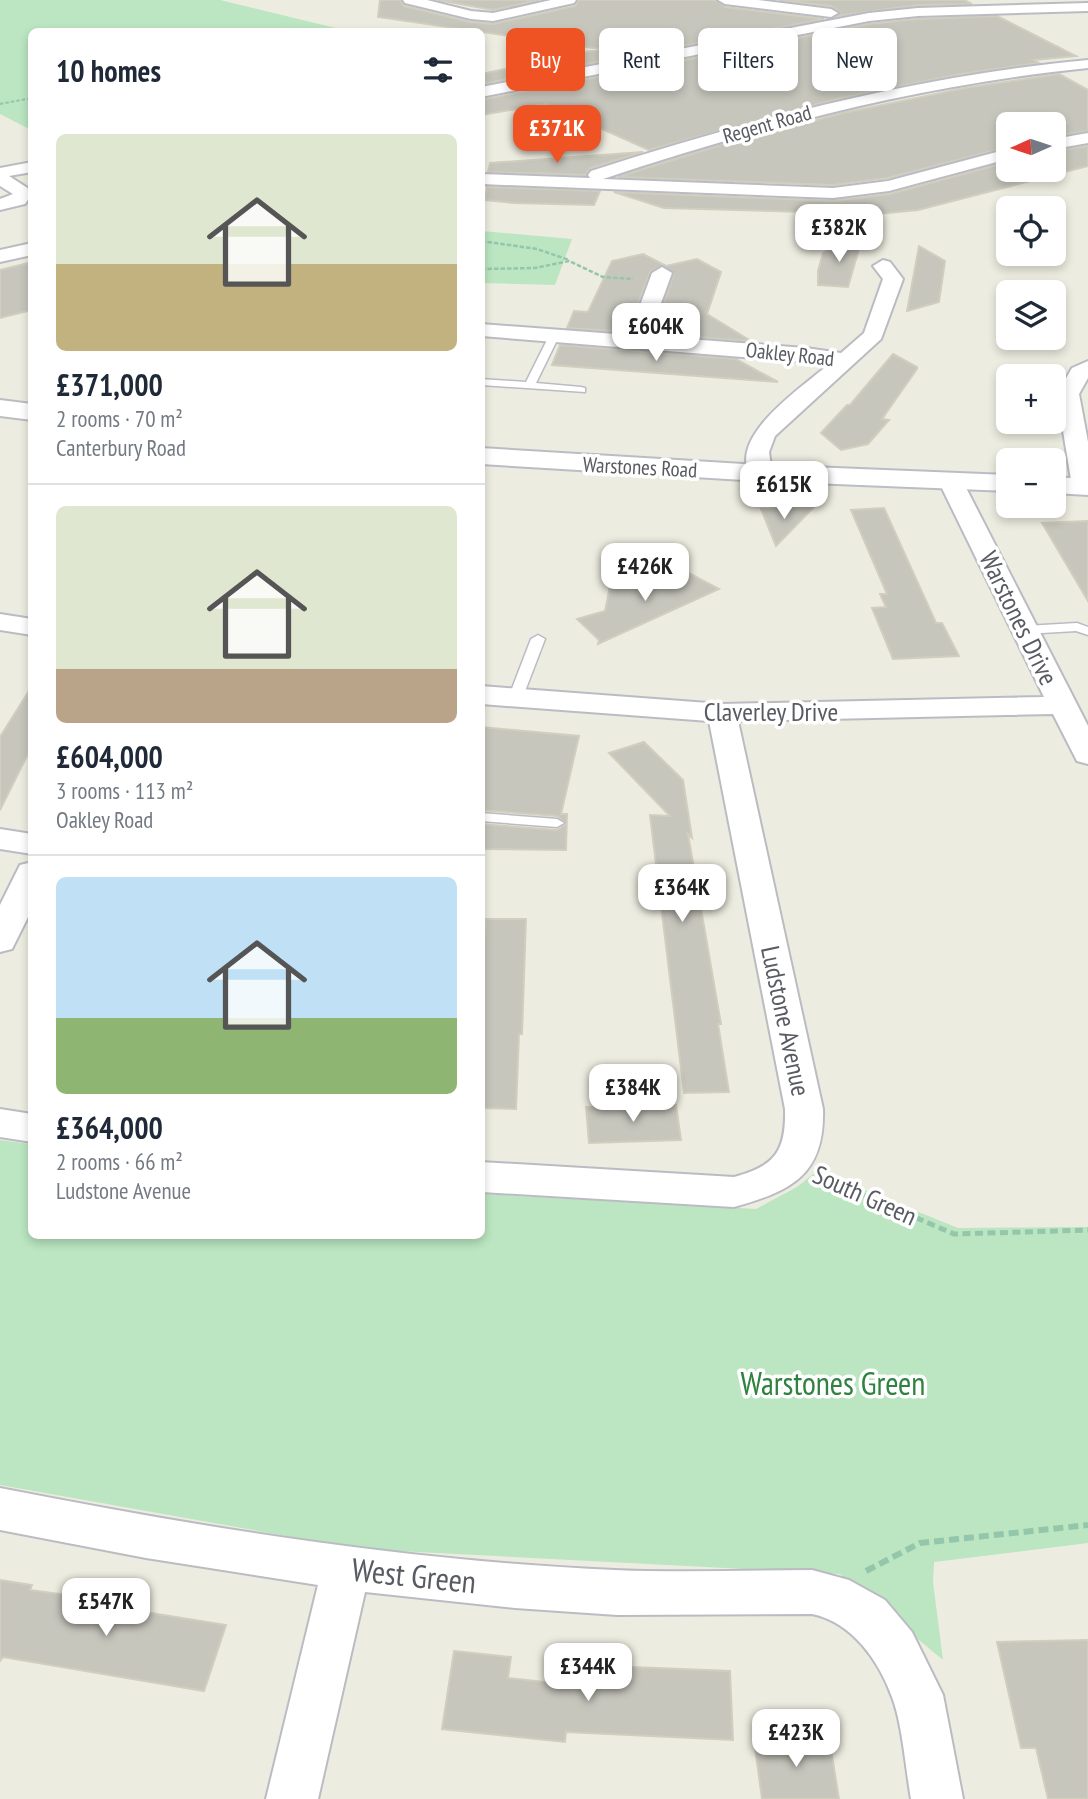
<!DOCTYPE html>
<meta charset="utf-8">
<style>
body{margin:0;font-family:"PT Sans Narrow",sans-serif;background:#f2f2f3;color:#1f2937;height:100vh;display:flex;flex-direction:column;font-size:26px;white-space:nowrap}
*{box-sizing:border-box;margin:0}
p{font-size:23px;color:#747a83}
.icon{flex:none;width:38px;height:38px;fill:none;stroke:currentColor;stroke-width:2;stroke-linecap:round;stroke-linejoin:round}
.map{position:relative;flex:1;overflow:hidden}
.details{position:absolute;left:28px;top:28px;width:457px;height:1211px;display:flex;flex-direction:column;background:#fff;border-radius:10px;box-shadow:0 4px 10px #0003}
.details>*{flex:none}
.guide{position:absolute;left:506px;top:28px;width:476px;height:63px;display:flex;gap:14px}
.needle{width:46px;rotate:267deg}
.buttons{position:absolute;left:996px;top:112px;display:grid;gap:14px}
.buttons a{display:grid;place-items:center;width:70px;height:70px;border-radius:10px;background:#fff;box-shadow:0 4px 10px #0003;font-size:35px}
.price{position:absolute;translate:-50% -60px;padding:0 16px;border-radius:14px;background:#fff;color:#222;font-size:23px;line-height:46px;filter:drop-shadow(0 2px 4px #0008)}
.price::after{content:'';position:absolute;left:50%;top:42px;width:21px;height:16px;margin-left:-10px;background:inherit;clip-path:polygon(0 0,100% 0,50% 100%)}
.price.selected{background:#ef5323;color:#fff}
ul{padding:0;list-style:none}
li{display:grid;align-content:center;gap:14px;height:371px;padding:0 28px}
li+li{border-top:2px solid #e0e1e3}
li span{display:grid;place-items:center;height:217px;border-radius:10px;color:#555}
li>.icon{margin-inline-start:auto}
span .icon{width:126px;height:126px;fill:#fffc;stroke-width:1}
li b{font-size:30px}
h2{display:flex;justify-content:space-between;align-items:center;height:84px;padding:0 28px;font-size:30px}
.chip{padding:0 24px;border-radius:10px;background:#fff;box-shadow:0 4px 10px #0003;font-size:24px;line-height:63px}
.chip.selected{background:#ef5323;color:#fff}
.map>svg:first-child{display:block}
.green{fill:#bbe6c1}
.building{fill:#c7c6bd;stroke:#d1cebe;stroke-width:2}
.lines{fill:none;stroke-linecap:round;stroke-linejoin:round}
.lane-casing{stroke:#bbbcc3;stroke-width:3}
.street-casing{stroke:#bbbcc3;stroke-width:4}
.secondary-casing{stroke:#bbbdc5;stroke-width:4}
.path-far3{stroke:#93c6aa;stroke-width:2;stroke-dasharray:3.5 2;stroke-linecap:butt}
.path-far2{stroke:#93c6aa;stroke-width:2.5;stroke-dasharray:4.5 2;stroke-linecap:butt}
.path-far1{stroke:#93c6aa;stroke-width:5;stroke-dasharray:8 4.5;stroke-linecap:butt}
.path{stroke:#93c6aa;stroke-width:6;stroke-dasharray:10 5;stroke-linecap:butt}
.lane{fill:#fff;fill-rule:evenodd}
.street{fill:#fff;fill-rule:evenodd}
.secondary{fill:#fff;fill-rule:evenodd}
.labels{text-anchor:middle;dominant-baseline:central;stroke-width:7;stroke-linejoin:round;paint-order:stroke}
.far-street-label{font-size:21px;fill:#595b62;stroke:#fff}
.street-label{font-size:26px;fill:#595b62;stroke:#fff}
.near-park-label{font-size:32px;fill:#308240;stroke:#fff}
.near-street-label{font-size:32px;fill:#595b62;stroke:#fff}
</style>
<div class="map">
<svg width="1088" height="1799" viewBox="0 0 1088 1799">
<rect width="100%" height="100%" fill="#edece0"/>
<path class="green" d="M 0,0 L 220,0 L 348,31 L 32,32 L 31,130 L 0,114 Z
M 481,231 L 572,239 L 555,285 L 481,283 Z
M 0,1140 L 31,1144 L 32,1236 L 481,1236 L 481,1194 L 756,1209 L 797,1187 L 817,1171 L 958,1228 L 1088,1227 L 1088,1543 L 934,1562 L 933,1582 L 943,1660 L 840,1574 L 360,1549 L 0,1485 Z"/>
<path class="building" d="M 380,0 L 400,0 L 404,6 L 470,22 L 493,24 L 575,6 L 579,0 L 716,0 L 725,7 L 824,19 L 481,84 L 481,74 L 600,49 L 378,17 Z
M 438,0 L 539,0 L 493,10 Z
M 779,0 L 964,0 L 972,4 L 918,5 L 837,16 L 840,12 L 831,6 Z
M 997,16 L 1076,56 L 1034,60 L 1039,63 L 961,74 L 836,99 L 649,150 L 546,104 L 481,115 L 481,100 L 869,24 L 918,19 Z
M 1059,74 L 1088,90 L 1088,131 L 1054,136 L 1054,124 L 1008,124 L 1008,147 L 887,178 L 833,185 L 618,177 L 724,144 L 843,113 L 965,88 Z
M 1088,146 L 1088,166 L 918,210 L 877,214 L 664,208 L 614,192 L 833,201 L 890,194 L 1008,162 L 1008,170 L 1054,170 L 1054,151 Z
M 643,152 L 590,168 L 585,175 L 488,172 L 490,163 Z
M 487,187 L 600,191 L 594,205 L 514,203 L 485,200 Z
M 863,235 L 848,287 L 818,285 L 818,271 L 823,253 Z
M 919,246 L 945,261 L 939,302 L 907,311 Z
M 643,254 L 666,266 L 697,259 L 721,272 L 707,314 L 751,341 L 653,334 L 674,274 L 663,265 L 650,272 L 627,332 L 567,328 L 574,311 L 588,312 L 612,261 Z
M 32,262 L 32,310 L 0,318 L 0,270 Z
M 560,345 L 736,359 L 778,382 L 552,365 Z
M 893,354 L 917,367 L 917,369 L 882,419 L 889,420 L 868,444 L 841,450 L 821,433 L 847,405 L 850,405 Z
M 814,507 L 776,546 L 761,509 Z
M 884,508 L 936,623 L 942,623 L 959,656 L 893,659 L 872,608 L 886,607 L 880,594 L 887,594 L 851,510 Z
M 1088,521 L 1088,601 L 1042,523 Z
M 677,567 L 719,589 L 598,644 L 599,640 L 577,619 L 605,611 L 610,586 L 631,587 Z
M 32,686 L 32,746 L 0,810 L 0,737 Z
M 481,727 L 579,736 L 561,814 L 567,814 L 566,850 L 481,849 L 481,824 L 557,830 L 566,824 L 557,816 L 481,810 Z
M 644,742 L 683,780 L 692,838 L 688,834 L 721,1024 L 718,1024 L 729,1092 L 684,1093 L 650,815 L 670,816 L 609,753 Z
M 486,919 L 526,919 L 522,1034 L 519,1034 L 516,1109 L 481,1108 L 481,982 Z
M 676,1105 L 681,1140 L 589,1143 L 586,1107 Z
M 0,1580 L 32,1585 L 30,1590 L 97,1599 L 95,1604 L 226,1625 L 204,1691 L 3,1657 L 0,1661 Z
M 1088,1640 L 1088,1799 L 1048,1799 L 1036,1748 L 1021,1748 L 997,1642 Z
M 454,1651 L 511,1657 L 508,1678 L 608,1689 L 608,1666 L 730,1671 L 733,1740 L 566,1732 L 565,1742 L 442,1729 Z
M 829,1737 L 839,1799 L 762,1799 L 754,1740 Z"/>
<g class="lines">
<g class="lane-casing">
<path id="lane" d="M 554,333 L 559,336 L 536,383 L 581,387 L 585,388 L 585,392 L 481,385 L 481,379 L 526,382 L 549,336 Z
M 1077,623 L 1088,627 L 1088,635 L 1076,631 L 1025,634 L 1019,630 L 1025,626 Z
M 538,635 L 545,639 L 522,699 L 515,703 L 510,702 L 508,699 L 531,639 Z
M 481,813 L 557,819 L 564,823 L 557,827 L 481,821 Z"/>
</g>
<g class="street-casing">
<path id="street" d="M 403,0 L 427,0 L 471,11 L 493,13 L 551,0 L 576,0 L 574,3 L 493,21 L 471,19 L 405,3 Z
M 718,0 L 758,0 L 831,9 L 838,13 L 831,17 L 725,4 Z
M 1088,3 L 1088,11 L 918,16 L 869,21 L 481,97 L 481,87 L 869,13 L 918,8 Z
M 1088,60 L 1088,68 C 921,85 763,126 603,179 L 833,188 L 888,181 L 1008,149 L 1008,159 L 889,191 L 833,198 L 481,184 L 481,174 L 590,178 L 588,175 L 591,171 C 754,119 917,76 1088,60 Z
M 1088,133 L 1088,143 L 1054,149 L 1054,139 Z
M 32,162 L 32,172 L 9,176 L 29,189 L 32,194 L 25,204 L 0,210 L 0,199 L 13,194 L 0,186 L 0,168 Z
M 32,243 L 32,255 L 0,262 L 0,250 Z
M 883,260 L 890,262 L 903,279 L 881,339 L 775,436 L 769,452 L 772,473 L 768,478 L 760,480 L 752,478 C 724,438 803,387 829,364 L 481,336 L 481,324 L 629,335 L 652,273 L 662,267 L 672,273 L 649,336 L 806,348 L 841,353 L 864,333 L 883,279 L 873,266 Z
M 1088,361 L 1088,378 L 1079,394 L 1088,442 L 1088,492 L 1075,491 L 1072,486 L 1057,394 L 1072,368 Z
M 950,473 L 959,475 L 962,480 L 1088,726 L 1088,764 L 1077,761 L 1053,714 L 738,721 L 823,1109 C 825,1175 791,1191 734,1207 L 481,1192 L 481,1162 L 734,1177 C 776,1166 786,1150 785,1109 L 709,721 L 481,704 L 481,686 L 722,704 L 1044,697 L 938,480 L 941,475 Z
M 0,614 L 32,619 L 32,635 L 0,630 Z
M 0,829 L 32,834 L 32,854 L 0,849 Z
M 32,862 L 32,909 L 12,949 L 0,952 L 0,905 L 20,865 Z
M 0,1109 L 32,1114 L 32,1142 L 0,1137 Z
M 0,1488 C 203,1528 408,1561 615,1570 C 681,1573 747,1570 812,1570 L 849,1580 L 885,1600 L 912,1632 L 943,1695 L 963,1799 L 911,1799 C 906,1771 902,1722 892,1697 C 879,1661 852,1622 812,1614 L 617,1615 L 515,1608 L 365,1592 L 318,1799 L 266,1799 L 318,1585 L 146,1558 L 0,1530 Z"/>
</g>
<g class="secondary-casing">
<path id="secondary" d="M 0,400 L 32,404 L 32,420 L 0,416 Z
M 481,448 L 760,465 L 1008,475 L 1008,491 L 760,481 L 481,464 Z
M 1054,477 L 1088,479 L 1088,495 L 1054,493 Z"/>
</g>
<path class="path-far3" d="M 0,104 L 32,98"/>
<path class="path-far2" d="M 481,241 L 537,249 L 569,260
M 481,269 L 535,268 L 569,261 L 603,277 L 633,279"/>
<path class="path-far1" d="M 824,1178 L 954,1234 L 1088,1230"/>
<path class="path" d="M 866,1571 L 920,1543 L 1088,1525"/>
<use href="#lane" class="lane"/>
<use href="#street" class="street"/>
<use href="#secondary" class="secondary"/>
</g>
<g class="labels">
<g class="far-street-label">
<text transform="translate(767 124) rotate(-16)">Regent Road</text>
<text transform="translate(790 354) rotate(6)">Oakley Road</text>
<text transform="translate(640 467) rotate(3)">Warstones Road</text>
</g>
<g class="street-label">
<text transform="translate(1019 618) rotate(64)">Warstones Drive</text>
<text x="771" y="711">Claverley Drive</text>
<text transform="translate(786 1021) rotate(78)">Ludstone Avenue</text>
<text transform="translate(865 1195) rotate(24)">South Green</text>
</g>
<g class="near-park-label">
<text x="833" y="1383">Warstones Green</text>
</g>
<g class="near-street-label">
<text transform="translate(414 1575) rotate(6)">West Green</text>
</g>
</g>
</svg>
<div class="buttons">
<a><svg class="needle" viewBox="-14 -14 28 28"><path d="M0-13l5 13h-10z" fill="#e53935"/><path d="M0 13l5-13h-10z" fill="#747a83"/></svg></a>
<a><svg class="icon" aria-label="locate" viewBox="0 0 24 24"><circle cx="12" cy="12" r="6"/><path d="M12 2v4M12 18v4M2 12h4M18 12h4"/></svg></a>
<a><svg class="icon" aria-label="layers" viewBox="0 0 24 24"><path d="M12 4l9 5-9 5-9-5zM3 14l9 5 9-5"/></svg></a>
<a>+</a>
<a>−</a>
</div>
<b class="price selected" style="left:557px;top:165px">£371K</b>
<b class="price" style="left:839px;top:264px">£382K</b>
<b class="price" style="left:656px;top:363px">£604K</b>
<b class="price" style="left:784px;top:521px">£615K</b>
<b class="price" style="left:645px;top:603px">£426K</b>
<b class="price" style="left:682px;top:924px">£364K</b>
<b class="price" style="left:633px;top:1124px">£384K</b>
<b class="price" style="left:106px;top:1638px">£547K</b>
<b class="price" style="left:588px;top:1703px">£344K</b>
<b class="price" style="left:796px;top:1769px">£423K</b>
<div class="guide">
<a class="chip selected">Buy</a>
<a class="chip">Rent</a>
<a class="chip">Filters</a>
<a class="chip">New</a>
</div>
<section class="details">
<h2>10 homes<svg class="icon" aria-label="filters" viewBox="0 0 24 24"><path d="M4 7h16M4 17h16"/><circle cx="9" cy="7" r="2"/><circle cx="15" cy="17" r="2"/></svg></h2>
<ul>
<li><span style="background:linear-gradient(#dfe7d0 60%,#c2b280 0)"><svg class="icon" aria-label="home" viewBox="0 0 24 24"><path d="M3 11l9-7 9 7M6 9v11h12V9"/></svg></span><div><b>£371,000</b><p>2 rooms · 70 m²</p><p>Canterbury Road</p></div></li>
<li><span style="background:linear-gradient(#dfe7d0 75%,#b9a48a 0)"><svg class="icon" aria-label="home" viewBox="0 0 24 24"><path d="M3 11l9-7 9 7M6 9v11h12V9"/></svg></span><div><b>£604,000</b><p>3 rooms · 113 m²</p><p>Oakley Road</p></div></li>
<li><span style="background:linear-gradient(#bfe0f5 65%,#8fb573 0)"><svg class="icon" aria-label="home" viewBox="0 0 24 24"><path d="M3 11l9-7 9 7M6 9v11h12V9"/></svg></span><div><b>£364,000</b><p>2 rooms · 66 m²</p><p>Ludstone Avenue</p></div></li>
</ul>
</section>
</div>
